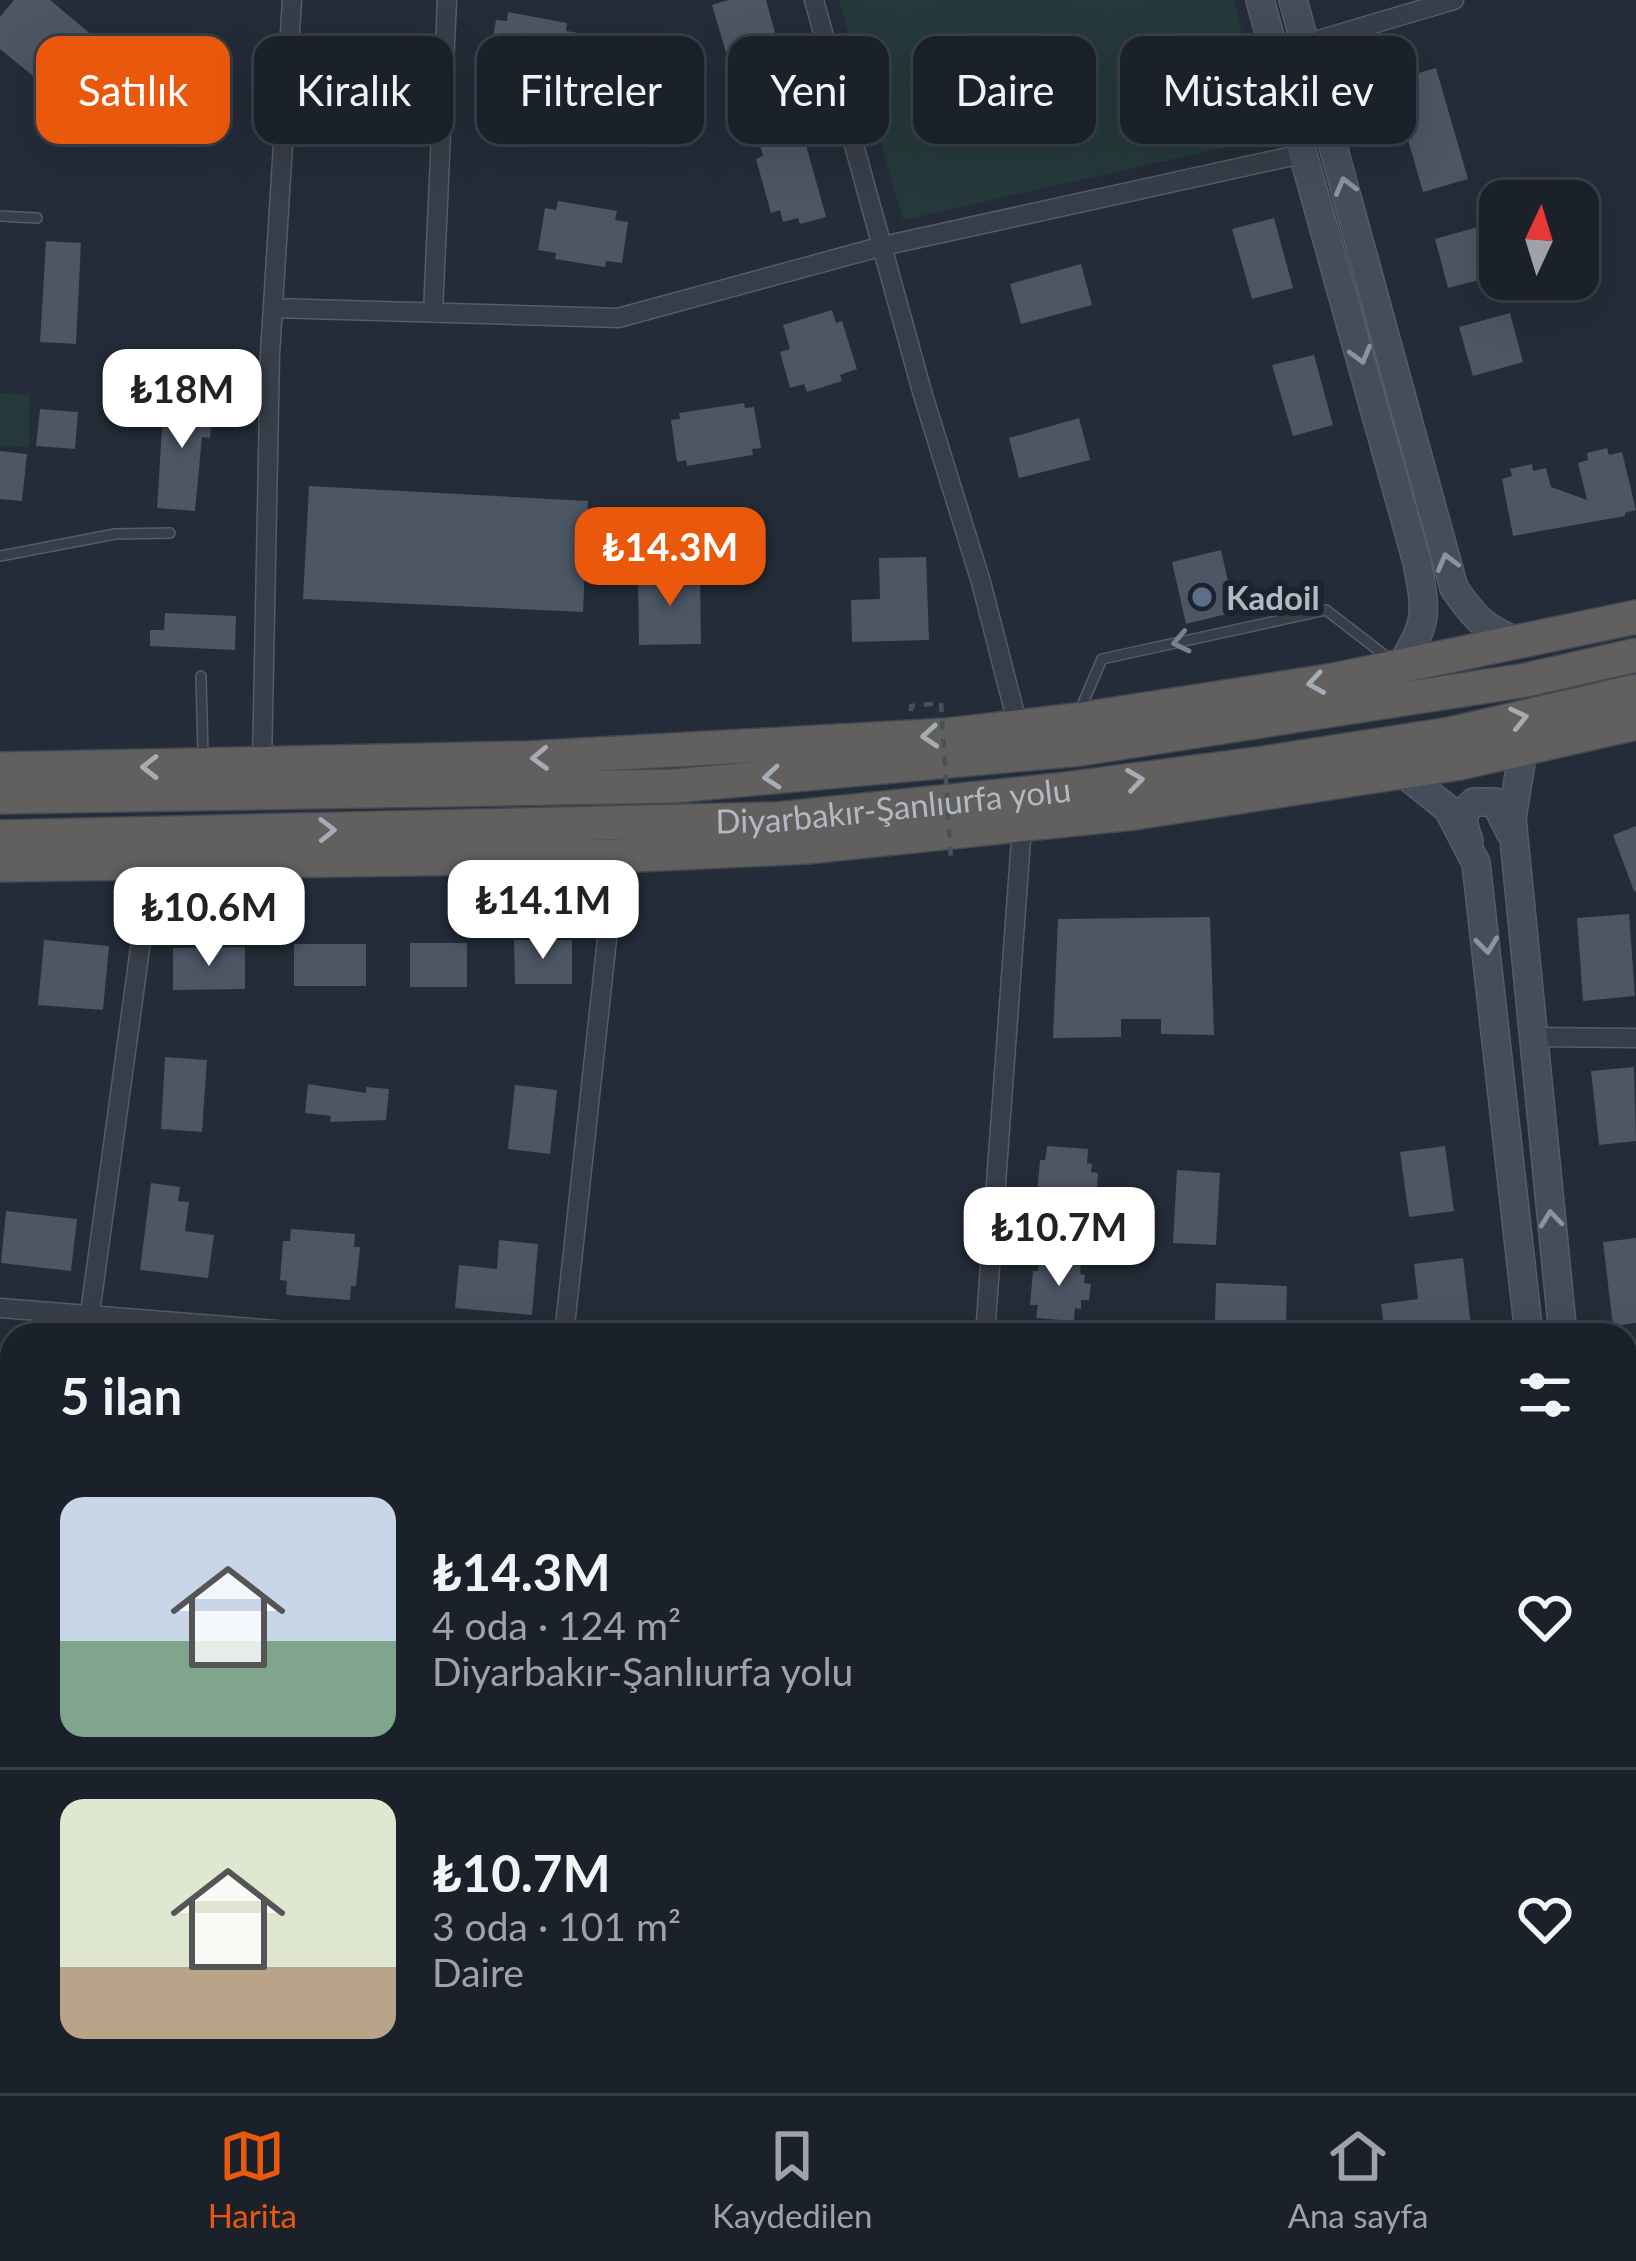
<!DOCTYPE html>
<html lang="tr">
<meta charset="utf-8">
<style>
body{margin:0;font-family:Lato,sans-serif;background:#272e36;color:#f1f3f6;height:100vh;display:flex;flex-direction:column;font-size:45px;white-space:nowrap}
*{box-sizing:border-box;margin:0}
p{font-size:39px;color:#9fa3a8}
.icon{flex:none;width:66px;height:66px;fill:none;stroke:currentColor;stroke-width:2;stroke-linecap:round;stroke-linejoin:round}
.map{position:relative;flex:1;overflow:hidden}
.details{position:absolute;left:0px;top:1323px;width:1638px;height:771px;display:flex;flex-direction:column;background:#1a212a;border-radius:36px 36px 0 0;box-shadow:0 12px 48px #0002,0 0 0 3px #383e47}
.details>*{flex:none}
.top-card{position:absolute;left:36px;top:36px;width:1566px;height:108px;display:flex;gap:24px}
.needle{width:78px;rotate:4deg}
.fabs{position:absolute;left:1479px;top:180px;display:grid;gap:24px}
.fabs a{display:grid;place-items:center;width:120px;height:120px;border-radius:24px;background:#1a212a;box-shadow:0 12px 48px #0002,0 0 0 3px #383e47;font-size:60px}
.price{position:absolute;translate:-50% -102px;padding:0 27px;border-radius:24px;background:#fff;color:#222;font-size:39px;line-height:78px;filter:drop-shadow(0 3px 6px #0008)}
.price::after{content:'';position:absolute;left:50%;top:72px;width:36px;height:27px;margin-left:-18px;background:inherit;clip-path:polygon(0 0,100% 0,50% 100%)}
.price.current{background:#ea580c;color:#fff}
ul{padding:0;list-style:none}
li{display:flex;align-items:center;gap:36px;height:300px;padding:0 60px}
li+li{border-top:3px solid #383e47}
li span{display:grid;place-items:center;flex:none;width:336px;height:240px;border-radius:24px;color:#555}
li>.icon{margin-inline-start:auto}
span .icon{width:144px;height:144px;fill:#fffc;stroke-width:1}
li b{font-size:51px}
h2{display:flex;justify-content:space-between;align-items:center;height:144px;padding:0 60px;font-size:51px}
.chip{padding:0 42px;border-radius:24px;background:#1a212a;box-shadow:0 12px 48px #0002,0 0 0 3px #383e47;font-size:42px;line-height:108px}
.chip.current{background:#ea580c;color:#fff}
.tab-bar{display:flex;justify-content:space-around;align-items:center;height:168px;border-top:3px solid #383e47;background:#1a212a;font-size:33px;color:#9fa3a8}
.tab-bar a{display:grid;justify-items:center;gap:6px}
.tab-bar .current{color:#ea580c}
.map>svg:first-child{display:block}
.green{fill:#26393a}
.building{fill:#4c5664}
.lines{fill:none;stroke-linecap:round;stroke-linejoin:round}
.service-casing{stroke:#555c66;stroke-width:12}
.minor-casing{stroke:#555c66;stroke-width:21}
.secondary-casing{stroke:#555c66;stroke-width:30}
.trunk-casing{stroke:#424953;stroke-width:36}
.path{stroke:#435456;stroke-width:4.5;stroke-dasharray:9 9;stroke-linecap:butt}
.service{stroke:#373e49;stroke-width:9}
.minor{stroke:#373e49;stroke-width:18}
.secondary{stroke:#454d5b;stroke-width:27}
.trunk{stroke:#62605e;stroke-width:33}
.path-bridge{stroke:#435456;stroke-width:4.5;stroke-dasharray:9 9;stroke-linecap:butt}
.oneway{stroke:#8c93a0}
.oneway2{stroke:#7b828d}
.oneway3{stroke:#a6acb6}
.service-dot{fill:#5c6f8a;stroke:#1c232d;stroke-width:4.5}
.labels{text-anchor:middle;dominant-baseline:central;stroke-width:12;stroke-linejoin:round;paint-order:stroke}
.poi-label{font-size:33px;font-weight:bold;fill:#b2b9c5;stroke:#1c232d;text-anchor:start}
.street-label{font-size:33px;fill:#b2b9c5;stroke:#1c232d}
</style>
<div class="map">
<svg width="1636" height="2093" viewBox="0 0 1636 2093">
<rect width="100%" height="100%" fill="#232c38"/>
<path class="green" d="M 839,0 L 1234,0 L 1267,138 L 903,220 Z
M 0,393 L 30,395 L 29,447 L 0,446 Z"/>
<path class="building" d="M 14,0 L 50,0 L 93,36 L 49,89 L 0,49 L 0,17 Z
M 728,0 L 766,0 L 783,62 L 756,69 L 755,64 L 740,68 L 736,56 L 728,59 L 712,5 Z
M 508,12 L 567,23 L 566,31 L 579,33 L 572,74 L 556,72 L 555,78 L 506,70 L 507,64 L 489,61 L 496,20 L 507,21 Z
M 1436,68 L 1468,179 L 1423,192 L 1391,81 Z
M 801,127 L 826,217 L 800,224 L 798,218 L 783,222 L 780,210 L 771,213 L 756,159 L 763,156 L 760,144 L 778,139 L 776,134 Z
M 558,201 L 617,211 L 615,220 L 628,222 L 622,263 L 606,261 L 605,267 L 555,259 L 556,253 L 538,250 L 545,208 L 556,210 Z
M 1274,218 L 1293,288 L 1252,299 L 1232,229 Z
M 1485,225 L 1499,275 L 1448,288 L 1435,239 Z
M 46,241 L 81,243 L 76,344 L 40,342 Z
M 1081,264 L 1092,305 L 1021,324 L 1010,284 Z
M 832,310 L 836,323 L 842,321 L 857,369 L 840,375 L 842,381 L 807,392 L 804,384 L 790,388 L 780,352 L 790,349 L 783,325 Z
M 1510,313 L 1523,362 L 1473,376 L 1459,327 Z
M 1314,355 L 1333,425 L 1293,436 L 1272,365 Z
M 164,397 L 213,400 L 210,438 L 202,437 L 195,511 L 157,508 Z
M 744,403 L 745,408 L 754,407 L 761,448 L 752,449 L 753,455 L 687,466 L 686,460 L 677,462 L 671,420 L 680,419 L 679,413 Z
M 40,409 L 78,412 L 75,449 L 36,446 Z
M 1079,418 L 1090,460 L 1019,478 L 1009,438 Z
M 1607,448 L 1609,455 L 1622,452 L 1636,510 L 1625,513 L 1625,516 L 1513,536 L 1502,479 L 1512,476 L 1510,469 L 1532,464 L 1533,471 L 1546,468 L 1551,487 L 1587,500 L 1578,463 L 1588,460 L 1587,453 Z
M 0,451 L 27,454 L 22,501 L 0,499 Z
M 309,486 L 588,501 L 583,612 L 303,599 Z
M 1221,550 L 1235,612 L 1186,624 L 1172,562 Z
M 926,557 L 929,640 L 852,642 L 851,600 L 880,599 L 879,558 Z
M 700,573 L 701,644 L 639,645 L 638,575 Z
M 165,613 L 236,616 L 235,650 L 150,646 L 150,630 L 164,630 Z
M 1636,826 L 1636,891 L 1634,891 L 1613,835 Z
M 1629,914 L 1635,996 L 1583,1001 L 1577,918 Z
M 1210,917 L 1214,1035 L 1161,1034 L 1161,1019 L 1121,1019 L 1121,1037 L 1053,1038 L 1058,919 Z
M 44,940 L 109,946 L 103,1010 L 38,1005 Z
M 514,940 L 572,940 L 572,984 L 515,984 Z
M 410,943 L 467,943 L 467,987 L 410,987 Z
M 294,944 L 366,944 L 366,986 L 294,986 Z
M 245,947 L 245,989 L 173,990 L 173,948 Z
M 165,1057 L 207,1060 L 202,1132 L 161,1129 Z
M 1634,1067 L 1636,1141 L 1599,1145 L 1591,1071 Z
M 308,1084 L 366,1093 L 366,1087 L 389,1089 L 386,1120 L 330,1122 L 331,1116 L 305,1113 Z
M 515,1085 L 557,1090 L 550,1154 L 508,1149 Z
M 1047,1146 L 1088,1149 L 1087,1163 L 1092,1164 L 1091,1172 L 1098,1173 L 1097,1189 L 1088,1189 L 1088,1198 L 1082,1197 L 1081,1210 L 1044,1207 L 1045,1195 L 1037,1194 L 1040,1160 L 1045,1160 Z
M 1445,1146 L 1454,1211 L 1409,1217 L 1400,1152 Z
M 1177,1170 L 1220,1173 L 1216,1245 L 1173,1243 Z
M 151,1183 L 180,1187 L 178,1201 L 189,1202 L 185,1231 L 214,1235 L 208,1278 L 140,1270 Z
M 6,1211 L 77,1219 L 71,1271 L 1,1263 Z
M 291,1229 L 355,1234 L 354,1247 L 360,1247 L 356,1286 L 351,1286 L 350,1300 L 286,1295 L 287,1281 L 280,1280 L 283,1241 L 290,1241 Z
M 1636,1238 L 1636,1323 L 1613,1326 L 1603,1242 Z
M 499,1240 L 538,1244 L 532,1315 L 455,1308 L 459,1265 L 497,1269 Z
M 1039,1257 L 1081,1260 L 1080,1274 L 1085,1275 L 1084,1283 L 1091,1284 L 1089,1300 L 1081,1300 L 1081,1309 L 1075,1308 L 1074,1321 L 1036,1318 L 1038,1305 L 1030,1305 L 1033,1271 L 1038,1271 Z
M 1463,1258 L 1471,1326 L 1385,1335 L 1381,1304 L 1418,1299 L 1414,1264 Z
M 1216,1283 L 1287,1286 L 1286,1324 L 1215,1322 Z"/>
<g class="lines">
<g class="service-casing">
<path id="service" d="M 0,216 L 37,218
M 0,556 L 115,534 L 170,533
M 201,676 L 203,755
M 1080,710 L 1102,659 L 1326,610 L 1391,660"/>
</g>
<g class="minor-casing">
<path id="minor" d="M 814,0 L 923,395 L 981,582 L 1018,726
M 1305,44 L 1454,0
M 273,308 L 618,318 L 883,246 L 1302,154
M 433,313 L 447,0
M 262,765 L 270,354 L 292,0
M 1533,1037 L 1636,1038
M 0,1308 L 340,1335
M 87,1335 L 152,861
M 564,1335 L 616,856
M 985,1335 L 1022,826
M 1626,1371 L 1636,1371
M 0,2018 L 12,1901
M 407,2082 L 470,2093
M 312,2093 L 313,2082
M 572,2093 L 573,2082
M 906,2093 L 907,2082"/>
</g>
<g class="secondary-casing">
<path id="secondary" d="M 1260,0 L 1417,562 C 1427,615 1428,621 1400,667
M 1293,0 L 1454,588 C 1476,620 1485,629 1521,643
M 1523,750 L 1512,818 L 1563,1335
M 1403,773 L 1448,809 L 1476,863 L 1529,1335
M 1469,841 C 1463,825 1459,814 1474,802 L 1495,802 L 1510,832
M 0,1604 L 12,1605
M 0,1640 L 12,1642
M 1626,1692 L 1636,1697
M 1626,1820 L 1636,1815
M 1636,1846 L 1636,1883
M 1620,2082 L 1621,2093"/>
</g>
<g class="trunk-casing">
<g id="trunk">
<path d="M 0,769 L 527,758 L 948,735 L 1076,720 L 1334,680 L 1636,617"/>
<path d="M 0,797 L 674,786 L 1080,749 L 1526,680 L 1636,655"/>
<path id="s1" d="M 0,837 L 777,819 L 1057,790 L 1264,763 L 1450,734 L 1636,691"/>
<path d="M 0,865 L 616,856 L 807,847 L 1134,813 L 1460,763 L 1636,723"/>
</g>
</g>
<path class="path" d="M 911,711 L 911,706 L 941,703"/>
<use href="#service" class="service"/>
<use href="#minor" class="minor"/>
<use href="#secondary" class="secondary"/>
<use href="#trunk" class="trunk"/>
<path class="path-bridge" d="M 941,703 L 951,859"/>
</g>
<defs><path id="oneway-chevron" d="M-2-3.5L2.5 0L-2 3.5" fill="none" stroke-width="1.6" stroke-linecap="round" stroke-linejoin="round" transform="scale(3)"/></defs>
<g class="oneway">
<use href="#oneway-chevron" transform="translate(1345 186) rotate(-105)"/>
<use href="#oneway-chevron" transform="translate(1361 355) rotate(74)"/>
<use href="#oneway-chevron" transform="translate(1447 562) rotate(-105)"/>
<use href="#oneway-chevron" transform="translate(1487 945) rotate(83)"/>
<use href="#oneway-chevron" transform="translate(1551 1219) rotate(-96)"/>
</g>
<use class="oneway2" href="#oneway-chevron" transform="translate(1181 642) rotate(168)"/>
<g class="oneway3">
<use href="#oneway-chevron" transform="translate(1316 683) rotate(171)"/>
<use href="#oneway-chevron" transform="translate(1519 718) rotate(-13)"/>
<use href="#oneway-chevron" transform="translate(930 736) rotate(176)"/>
<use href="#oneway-chevron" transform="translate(540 758) rotate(178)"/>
<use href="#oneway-chevron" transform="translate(150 767) rotate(180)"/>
<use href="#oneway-chevron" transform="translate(772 777) rotate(175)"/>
<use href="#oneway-chevron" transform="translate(1135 780) rotate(-8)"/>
<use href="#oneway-chevron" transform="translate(327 830) rotate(-1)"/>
</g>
<circle class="service-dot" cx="1202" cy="597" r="12"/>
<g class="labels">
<g class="poi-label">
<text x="1226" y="597">Kadoil</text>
</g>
<g class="street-label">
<text stroke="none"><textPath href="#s1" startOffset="894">Diyarbakır-Şanlıurfa yolu</textPath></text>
</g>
</g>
</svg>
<div class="fabs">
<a><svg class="needle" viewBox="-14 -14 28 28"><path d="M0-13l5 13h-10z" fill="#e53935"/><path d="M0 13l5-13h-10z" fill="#9fa3a8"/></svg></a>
</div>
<b class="price" style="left:182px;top:451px">₺18M</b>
<b class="price current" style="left:670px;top:609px">₺14.3M</b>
<b class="price" style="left:543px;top:962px">₺14.1M</b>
<b class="price" style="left:209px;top:969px">₺10.6M</b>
<b class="price" style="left:1059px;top:1289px">₺10.7M</b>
<div class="top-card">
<a class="chip current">Satılık</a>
<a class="chip">Kiralık</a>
<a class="chip">Filtreler</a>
<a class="chip">Yeni</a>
<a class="chip">Daire</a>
<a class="chip">Müstakil ev</a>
</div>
<section class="details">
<h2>5 ilan<svg class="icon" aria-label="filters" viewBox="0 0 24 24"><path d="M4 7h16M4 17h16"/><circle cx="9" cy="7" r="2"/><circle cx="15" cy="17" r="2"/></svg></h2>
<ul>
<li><span style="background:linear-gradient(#c9d6e8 60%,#7fa58c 0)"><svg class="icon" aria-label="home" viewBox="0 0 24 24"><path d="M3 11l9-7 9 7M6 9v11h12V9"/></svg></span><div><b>₺14.3M</b><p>4 oda · 124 m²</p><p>Diyarbakır-Şanlıurfa yolu</p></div><svg class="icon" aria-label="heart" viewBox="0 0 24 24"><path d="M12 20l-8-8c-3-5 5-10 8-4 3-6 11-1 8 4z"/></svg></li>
<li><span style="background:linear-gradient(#dfe7d0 70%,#b9a48a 0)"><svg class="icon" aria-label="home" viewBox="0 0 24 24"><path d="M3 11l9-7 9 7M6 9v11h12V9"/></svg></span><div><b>₺10.7M</b><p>3 oda · 101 m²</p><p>Daire</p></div><svg class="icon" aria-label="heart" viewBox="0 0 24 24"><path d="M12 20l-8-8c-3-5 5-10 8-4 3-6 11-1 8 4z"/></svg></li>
</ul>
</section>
</div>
<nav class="tab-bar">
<a class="current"><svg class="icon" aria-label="map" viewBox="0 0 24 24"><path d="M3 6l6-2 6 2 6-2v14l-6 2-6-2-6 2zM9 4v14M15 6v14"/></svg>Harita</a>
<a><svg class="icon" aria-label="saved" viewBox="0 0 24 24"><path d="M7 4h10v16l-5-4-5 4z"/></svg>Kaydedilen</a>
<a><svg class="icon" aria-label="home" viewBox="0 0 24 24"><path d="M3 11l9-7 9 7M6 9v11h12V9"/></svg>Ana sayfa</a>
</nav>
